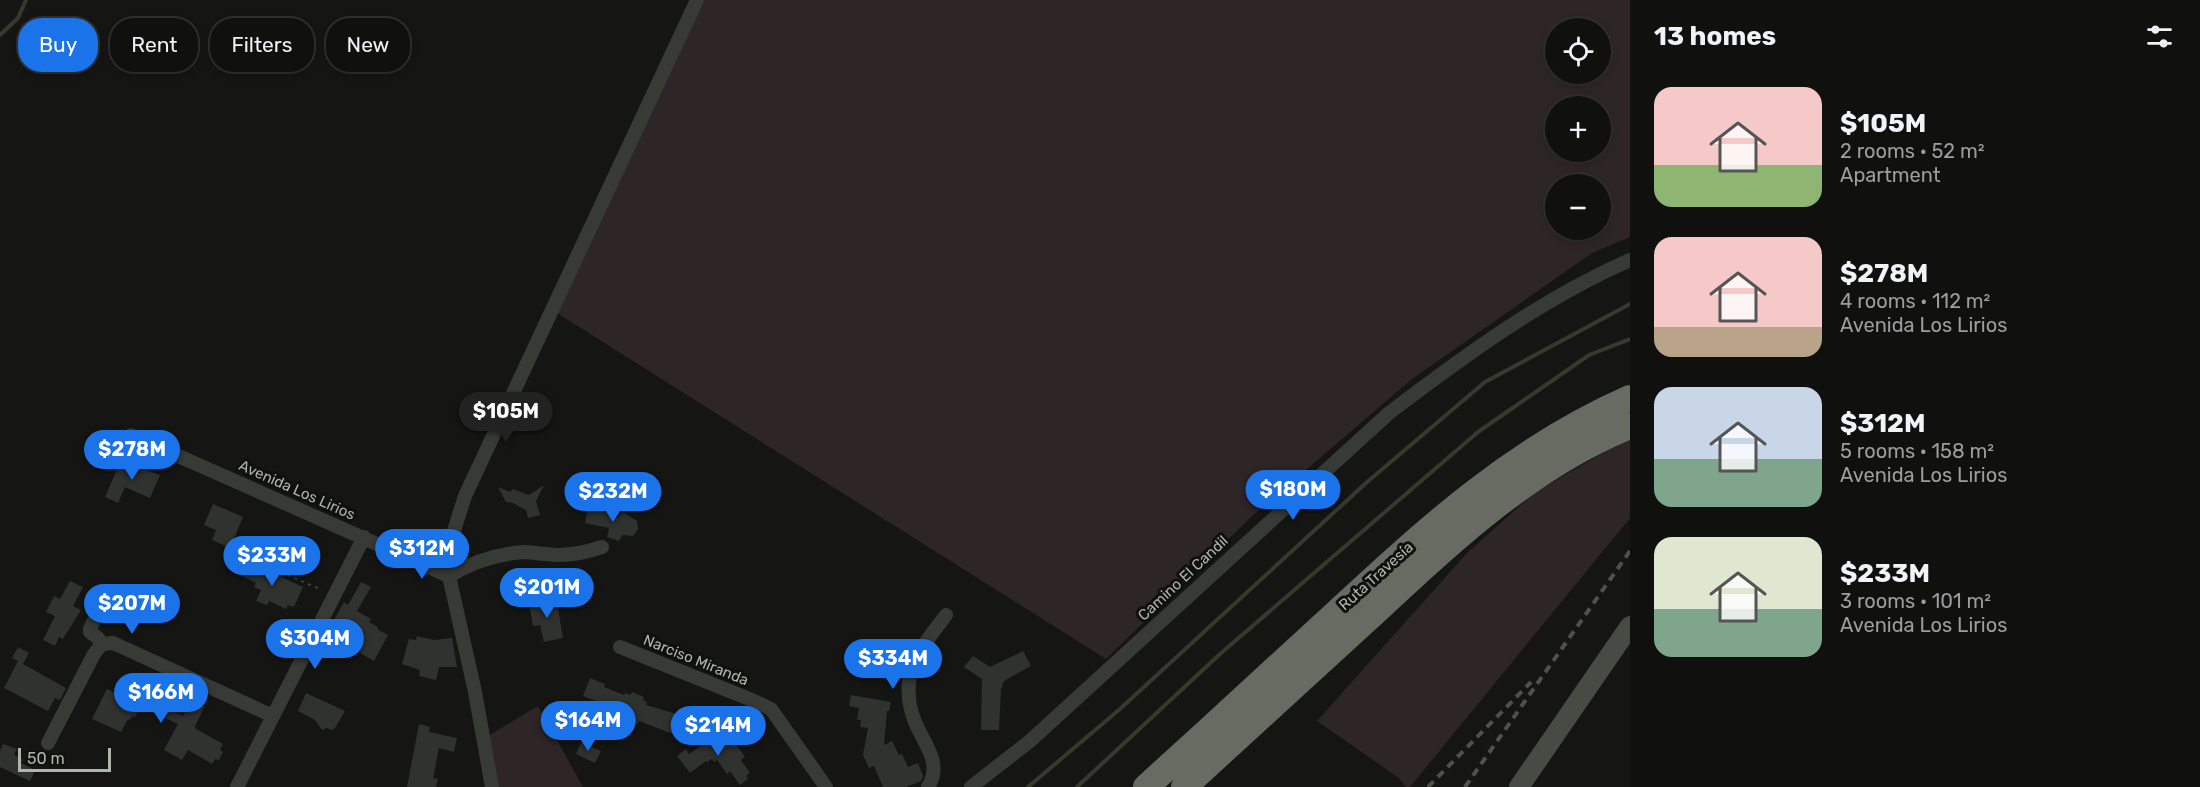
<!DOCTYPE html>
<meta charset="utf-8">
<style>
body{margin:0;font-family:Rubik,sans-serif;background:#1e1e1d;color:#f1f3f6;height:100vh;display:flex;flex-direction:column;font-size:22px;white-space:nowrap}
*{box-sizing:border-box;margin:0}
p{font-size:20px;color:#9c9d9e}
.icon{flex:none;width:33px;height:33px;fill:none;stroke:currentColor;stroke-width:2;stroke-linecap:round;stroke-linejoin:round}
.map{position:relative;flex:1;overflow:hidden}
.details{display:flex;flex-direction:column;background:#10100f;width:570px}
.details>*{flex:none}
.guide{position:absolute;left:18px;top:18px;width:570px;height:54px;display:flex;gap:12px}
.tools{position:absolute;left:1545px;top:18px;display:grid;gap:12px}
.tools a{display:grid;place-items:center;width:66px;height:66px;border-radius:50%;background:#10100f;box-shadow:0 3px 9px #0003,0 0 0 2px #30302f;font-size:30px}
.scale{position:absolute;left:18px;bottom:15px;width:93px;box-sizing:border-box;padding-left:6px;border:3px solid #b0b6a7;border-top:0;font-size:16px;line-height:21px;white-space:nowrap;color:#b0b6a7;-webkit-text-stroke:4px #10110f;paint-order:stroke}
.price{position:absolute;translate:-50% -51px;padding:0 14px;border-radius:21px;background:#1a73e8;color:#fff;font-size:20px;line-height:39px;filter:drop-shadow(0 2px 3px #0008)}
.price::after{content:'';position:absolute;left:50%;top:36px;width:18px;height:14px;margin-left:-9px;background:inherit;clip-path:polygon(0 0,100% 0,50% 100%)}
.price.on{background:#222;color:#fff}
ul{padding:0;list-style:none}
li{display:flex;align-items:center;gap:18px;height:150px;padding:0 24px}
li span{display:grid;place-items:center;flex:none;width:168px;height:120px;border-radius:18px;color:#555}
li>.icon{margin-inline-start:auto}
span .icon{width:72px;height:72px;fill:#fffc;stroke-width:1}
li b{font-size:26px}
h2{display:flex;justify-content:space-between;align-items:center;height:72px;padding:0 24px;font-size:26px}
.chip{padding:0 21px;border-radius:24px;background:#10100f;box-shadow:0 3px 9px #0003,0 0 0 2px #30302f;font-size:21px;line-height:54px}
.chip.on{background:#1a73e8;color:#fff}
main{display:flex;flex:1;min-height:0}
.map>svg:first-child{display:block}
.green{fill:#2e2527;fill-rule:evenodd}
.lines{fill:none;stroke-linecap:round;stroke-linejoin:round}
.stream{stroke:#37392b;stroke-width:4}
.building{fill:#30322f}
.path{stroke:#3f423b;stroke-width:2;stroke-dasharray:3 4.5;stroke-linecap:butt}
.street{stroke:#383b35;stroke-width:14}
.secondary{stroke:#484b43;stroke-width:20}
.highway{stroke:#676b62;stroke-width:26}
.rail{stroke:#4f524a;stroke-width:4;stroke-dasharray:8 6;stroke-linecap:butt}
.labels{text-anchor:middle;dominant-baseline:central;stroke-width:6;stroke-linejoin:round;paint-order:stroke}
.street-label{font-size:15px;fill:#b0b6a7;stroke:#10110f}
</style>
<main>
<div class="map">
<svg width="1630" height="787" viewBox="0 0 1630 787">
<rect width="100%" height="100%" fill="#151614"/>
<path class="green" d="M 702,0 L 1630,0 L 1630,237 L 1592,253 L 1412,379 L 1250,518 L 1106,659 L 557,313 ZM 1556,28 L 1600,28 L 1600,74 L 1556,74 ZM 1556,106 L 1600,106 L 1600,152 L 1556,152 ZM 1556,184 L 1600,184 L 1600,230 L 1556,230 Z
M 1630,440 L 1630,518 L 1410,787 L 1406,787 L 1399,778 L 1317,721 L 1467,553 L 1534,493 L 1616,445 Z
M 538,706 L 583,787 L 498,787 L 488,736 Z"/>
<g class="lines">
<path class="stream" d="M 0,35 L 18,18 L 26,0
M 1028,787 L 1120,709 L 1366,483 L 1485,382 L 1630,304
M 1077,787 L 1220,654 L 1478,432 L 1589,355 L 1630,339"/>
</g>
<path class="building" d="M 121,460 L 160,475 L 150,498 L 125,487 L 118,503 L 105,497 Z
M 544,485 L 536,501 L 540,515 L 528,518 L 526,510 L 513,503 L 506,502 L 498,487 L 510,492 L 513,489 L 529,495 Z
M 213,504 L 243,517 L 230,548 L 212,540 L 216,530 L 204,525 Z
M 588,508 L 611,513 L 617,518 L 623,512 L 637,521 L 638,529 L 633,536 L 622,535 L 619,541 L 607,537 L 609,528 L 585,523 Z
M 247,561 L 303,587 L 294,607 L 288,605 L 286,609 L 269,601 L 267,605 L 256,601 L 261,590 L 254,587 L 256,583 L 240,575 Z
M 70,581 L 83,587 L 73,606 L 81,610 L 63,639 L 59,637 L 55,646 L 43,640 L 55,616 L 46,612 L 54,596 L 60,599 Z
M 361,582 L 371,587 L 357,611 L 371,619 L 369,622 L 378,627 L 377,629 L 388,635 L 374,661 L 335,639 L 334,641 L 325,636 L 344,602 L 348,605 Z
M 552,599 L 553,604 L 557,603 L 563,638 L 544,642 L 540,625 L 533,626 L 529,604 Z
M 417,636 L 434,640 L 452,638 L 457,667 L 439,667 L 436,680 L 419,676 L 420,670 L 402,664 L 409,639 L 416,640 Z
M 18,647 L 29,653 L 23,664 L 66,688 L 60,700 L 55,698 L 48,711 L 4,688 L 18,661 L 12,658 Z
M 1023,651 L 1031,666 L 1004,681 L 1001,689 L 999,730 L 981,730 L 982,679 L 964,667 L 973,656 L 990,667 Z
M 590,678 L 605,684 L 604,687 L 624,695 L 625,693 L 630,695 L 632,692 L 644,697 L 643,700 L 647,702 L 646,705 L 683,716 L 675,735 L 639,721 L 638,724 L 614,715 L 617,709 L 583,696 Z
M 107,689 L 124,698 L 127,691 L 144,699 L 145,697 L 183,716 L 192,699 L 205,706 L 195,726 L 196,729 L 223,744 L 220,750 L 223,752 L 219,760 L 215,759 L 212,764 L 188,750 L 182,760 L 164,750 L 178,724 L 144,708 L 142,712 L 138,711 L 135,717 L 132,716 L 130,720 L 128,719 L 121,732 L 92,719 Z
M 306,693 L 345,711 L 335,728 L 332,730 L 327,728 L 322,730 L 315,720 L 298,711 Z
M 851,695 L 891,702 L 889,711 L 887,711 L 884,745 L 892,741 L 899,755 L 902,754 L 908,767 L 918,763 L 923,776 L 921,781 L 906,787 L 883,787 L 874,766 L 869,768 L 863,755 L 868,728 L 860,727 L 861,720 L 857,720 L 859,708 L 849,706 Z
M 419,724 L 430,727 L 429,732 L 457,738 L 454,752 L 439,748 L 433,778 L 438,779 L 436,787 L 407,787 Z
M 732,733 L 739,742 L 736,744 L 745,757 L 741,760 L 750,773 L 746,776 L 748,779 L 740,785 L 730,771 L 727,774 L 717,760 L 714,762 L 712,759 L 707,762 L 706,761 L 690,773 L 677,756 L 686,749 L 689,754 L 717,735 L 722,741 Z
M 581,742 L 601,751 L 595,763 L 576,754 Z
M 3,744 L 17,749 L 14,754 L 23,760 L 21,763 L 35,770 L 30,781 L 0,767 L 0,751 Z"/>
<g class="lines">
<path class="path" d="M 253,560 L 322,590"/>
<path class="street" d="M 131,435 L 449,576 L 475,692 L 492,787
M 602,547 C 584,553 566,557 547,554 C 539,554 532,552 524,552 C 498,554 472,562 449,576 L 446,556 L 465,496 L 697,0
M 102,644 L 98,638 L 90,632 L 90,629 L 105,597
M 620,647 L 752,700 L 771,709 L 826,787
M 48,743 L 94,654 L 102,644 L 113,643 L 273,716
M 237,787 L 364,537
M 928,787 C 943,763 924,744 915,722 C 909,707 907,691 910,676 C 914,654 933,633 946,615
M 971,787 L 1030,741 L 1389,413 C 1464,356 1543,298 1630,260"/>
<path class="secondary" d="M 1519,787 L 1630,626"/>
<path class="highway" d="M 1146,787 C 1210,729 1274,670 1337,612 C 1429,527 1514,449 1630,398
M 1184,787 C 1247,730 1309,672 1372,615 C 1451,542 1529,467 1630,426"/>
<path class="rail" d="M 1428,787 L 1531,682
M 1465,787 L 1630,551"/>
</g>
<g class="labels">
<g class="street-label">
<text transform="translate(297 490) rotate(24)">Avenida Los Lirios</text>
<text transform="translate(1376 576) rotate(-42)">Ruta Travesía</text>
<text transform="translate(1183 578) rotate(-43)">Camino El Candil</text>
<text transform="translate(696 660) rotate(22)">Narciso Miranda</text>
</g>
</g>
</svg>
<div class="tools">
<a><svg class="icon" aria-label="locate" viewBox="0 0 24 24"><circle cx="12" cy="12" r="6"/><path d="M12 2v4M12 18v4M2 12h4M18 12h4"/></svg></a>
<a>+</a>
<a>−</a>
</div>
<div class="scale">50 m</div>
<b class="price on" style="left:506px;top:443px">$105M</b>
<b class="price" style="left:132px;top:481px">$278M</b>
<b class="price" style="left:1293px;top:521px">$180M</b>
<b class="price" style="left:613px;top:523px">$232M</b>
<b class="price" style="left:422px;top:580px">$312M</b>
<b class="price" style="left:272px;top:587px">$233M</b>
<b class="price" style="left:547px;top:619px">$201M</b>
<b class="price" style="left:132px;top:635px">$207M</b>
<b class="price" style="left:315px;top:670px">$304M</b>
<b class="price" style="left:893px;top:690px">$334M</b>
<b class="price" style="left:161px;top:724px">$166M</b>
<b class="price" style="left:588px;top:752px">$164M</b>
<b class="price" style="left:718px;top:757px">$214M</b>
<div class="guide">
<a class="chip on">Buy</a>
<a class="chip">Rent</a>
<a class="chip">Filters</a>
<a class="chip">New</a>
</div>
</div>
<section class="details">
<h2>13 homes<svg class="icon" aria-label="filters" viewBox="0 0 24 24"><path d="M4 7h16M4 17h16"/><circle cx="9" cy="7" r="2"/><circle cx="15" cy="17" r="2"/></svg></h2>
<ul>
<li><span style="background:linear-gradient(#f6c9c9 65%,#8fb573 0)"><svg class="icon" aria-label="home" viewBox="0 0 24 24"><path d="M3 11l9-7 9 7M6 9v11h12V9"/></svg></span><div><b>$105M</b><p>2 rooms · 52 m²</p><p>Apartment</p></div></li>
<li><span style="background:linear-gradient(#f6c9c9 75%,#b9a48a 0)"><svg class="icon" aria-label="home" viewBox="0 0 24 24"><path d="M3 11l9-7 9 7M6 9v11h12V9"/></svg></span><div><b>$278M</b><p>4 rooms · 112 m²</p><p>Avenida Los Lirios</p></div></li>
<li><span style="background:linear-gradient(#c9d6e8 60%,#7fa58c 0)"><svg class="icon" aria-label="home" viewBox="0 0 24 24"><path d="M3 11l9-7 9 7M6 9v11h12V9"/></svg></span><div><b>$312M</b><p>5 rooms · 158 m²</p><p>Avenida Los Lirios</p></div></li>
<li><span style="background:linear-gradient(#dfe7d0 60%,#7fa58c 0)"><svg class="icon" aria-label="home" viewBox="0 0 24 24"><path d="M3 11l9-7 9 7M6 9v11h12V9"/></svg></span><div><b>$233M</b><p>3 rooms · 101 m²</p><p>Avenida Los Lirios</p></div></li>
</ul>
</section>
</main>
